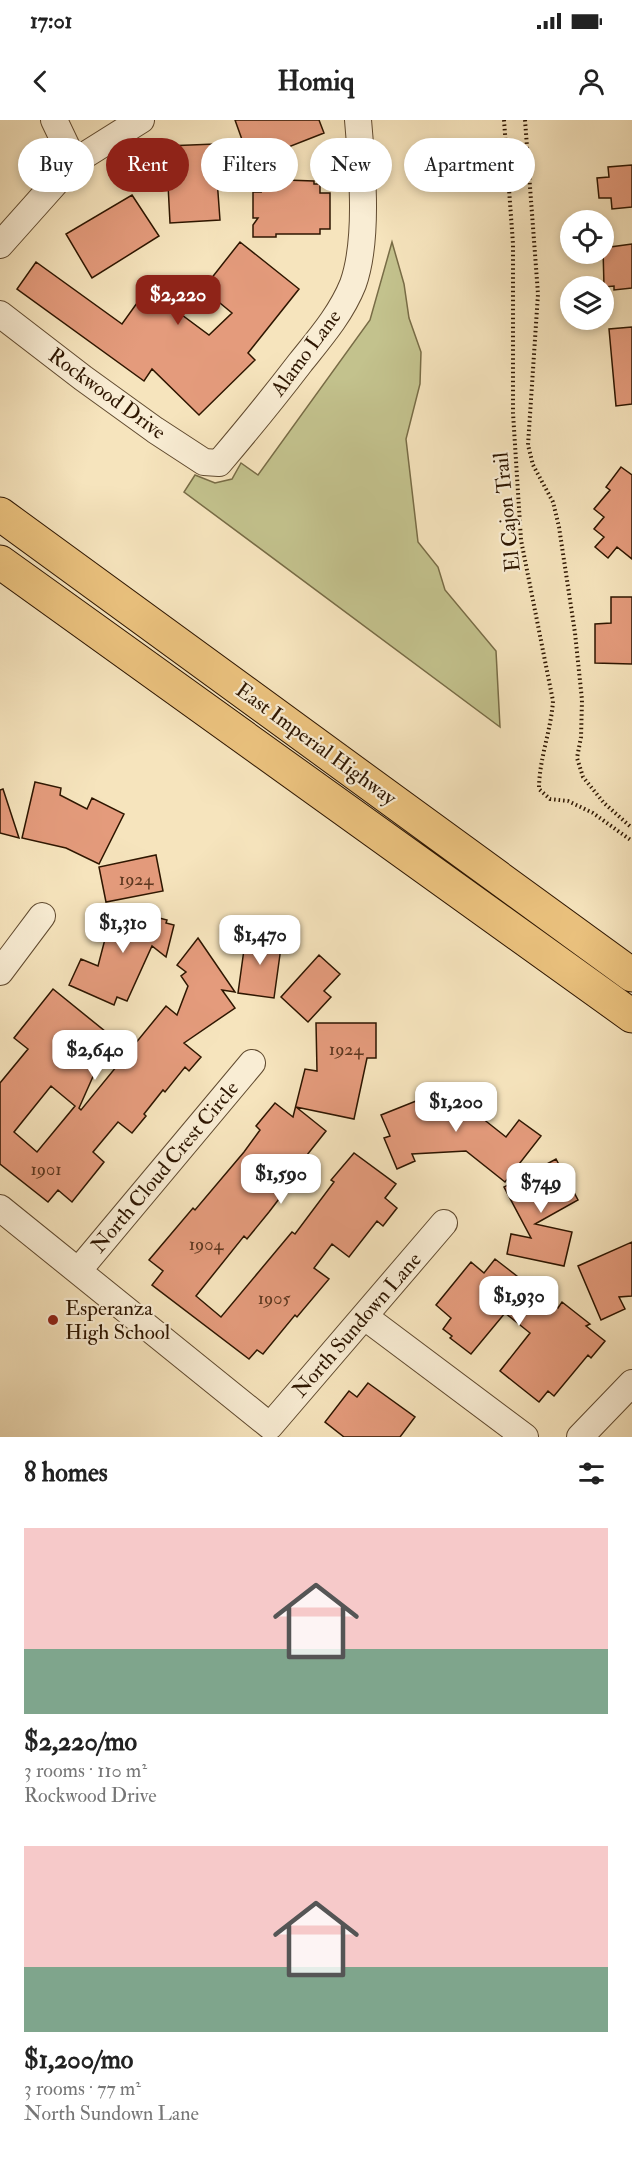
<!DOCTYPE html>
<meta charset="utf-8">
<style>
body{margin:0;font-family:"IM FELL Double Pica",serif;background:#f2f2f2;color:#222;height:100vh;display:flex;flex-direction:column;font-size:22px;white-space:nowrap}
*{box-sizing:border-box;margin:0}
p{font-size:20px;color:#767676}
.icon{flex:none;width:33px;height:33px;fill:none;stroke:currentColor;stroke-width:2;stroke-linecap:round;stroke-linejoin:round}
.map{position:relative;height:1317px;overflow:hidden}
.details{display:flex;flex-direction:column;background:#fff;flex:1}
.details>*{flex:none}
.top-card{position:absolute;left:18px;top:18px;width:597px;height:54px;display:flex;gap:12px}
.buttons{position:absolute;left:560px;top:90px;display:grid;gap:12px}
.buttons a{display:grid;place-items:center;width:54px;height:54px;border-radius:50%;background:#fff;box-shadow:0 3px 9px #0003;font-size:30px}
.price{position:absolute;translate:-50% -51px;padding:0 14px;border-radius:12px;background:#fff;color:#222;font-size:20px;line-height:39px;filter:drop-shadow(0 2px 3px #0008)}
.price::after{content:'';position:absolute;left:50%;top:36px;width:18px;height:14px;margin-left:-9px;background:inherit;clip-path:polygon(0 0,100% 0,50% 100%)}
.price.on{background:#8f2418;color:#fff}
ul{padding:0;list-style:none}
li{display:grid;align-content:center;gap:12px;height:318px;padding:0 24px}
li span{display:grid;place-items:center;height:186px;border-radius:0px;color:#555}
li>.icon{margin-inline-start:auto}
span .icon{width:108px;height:108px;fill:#fffc;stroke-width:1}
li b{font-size:26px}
h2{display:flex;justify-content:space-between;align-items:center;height:72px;padding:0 24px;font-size:26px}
.chip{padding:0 21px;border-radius:27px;background:#fff;box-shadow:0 3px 9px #0003;font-size:21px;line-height:54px}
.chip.on{background:#8f2418;color:#fff}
.status{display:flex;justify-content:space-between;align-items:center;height:42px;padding:0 30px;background:#fff;direction:ltr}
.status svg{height:16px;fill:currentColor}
header{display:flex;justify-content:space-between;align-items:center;height:78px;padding:0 24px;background:#fff;font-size:27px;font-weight:700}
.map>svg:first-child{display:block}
.green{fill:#c3c28d;stroke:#786c46;stroke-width:1.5}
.building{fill:#e49b7c;stroke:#2e1600;stroke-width:1.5;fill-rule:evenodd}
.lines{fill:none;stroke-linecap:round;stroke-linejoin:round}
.minor-casing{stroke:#604a2f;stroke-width:28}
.highway-casing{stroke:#2e1600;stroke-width:35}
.path{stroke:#2e1600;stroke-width:4;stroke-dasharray:1.5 3;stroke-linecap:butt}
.minor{stroke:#f9edd4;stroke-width:26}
.highway{stroke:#ebc27e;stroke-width:33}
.poi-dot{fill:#8f2418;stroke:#f9edd4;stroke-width:2}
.labels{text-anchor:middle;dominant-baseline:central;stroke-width:4.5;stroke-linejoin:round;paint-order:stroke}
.number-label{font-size:18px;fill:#5c371f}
.street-label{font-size:21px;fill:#2e1600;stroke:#f9edd4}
.poi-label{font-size:21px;fill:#2e1600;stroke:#f9edd4;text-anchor:start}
</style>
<div class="status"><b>17:01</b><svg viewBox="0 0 49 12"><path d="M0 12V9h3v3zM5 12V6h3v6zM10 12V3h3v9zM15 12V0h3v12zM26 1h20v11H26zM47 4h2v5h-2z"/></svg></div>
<header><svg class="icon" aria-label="back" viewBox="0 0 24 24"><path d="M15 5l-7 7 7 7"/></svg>Homiq<svg class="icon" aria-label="person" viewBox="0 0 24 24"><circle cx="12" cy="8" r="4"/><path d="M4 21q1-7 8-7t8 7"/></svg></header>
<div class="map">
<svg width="632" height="1317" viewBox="0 0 632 1317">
<rect width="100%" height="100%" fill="#f6e4bd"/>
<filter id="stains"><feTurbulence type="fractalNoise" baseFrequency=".00333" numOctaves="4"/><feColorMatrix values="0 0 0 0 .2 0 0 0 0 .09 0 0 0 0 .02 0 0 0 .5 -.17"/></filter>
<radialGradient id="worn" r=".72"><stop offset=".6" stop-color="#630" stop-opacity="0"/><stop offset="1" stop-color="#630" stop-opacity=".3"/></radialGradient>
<path class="green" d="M 392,122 L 404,164 L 409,198 L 421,232 L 420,264 L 406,319 L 418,422 L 438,447 L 445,470 L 496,531 L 500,607 L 184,372 L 195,355 L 215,363 L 232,359 L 241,343 L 258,355 L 370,200 Z"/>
<path class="building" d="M 235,0 L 319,0 L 324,13 L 250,42 Z
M 215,24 L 217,56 L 208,59 L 217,59 L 220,100 L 170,103 L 166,26 Z
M 632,45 L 632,87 L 612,89 L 611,78 L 599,78 L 597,58 L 609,57 L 608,47 Z
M 256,59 L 314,61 L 314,64 L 320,64 L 320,73 L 330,73 L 330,109 L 320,109 L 320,114 L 276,114 L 276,117 L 253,117 L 253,105 L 258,98 L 253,98 L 253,72 L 261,72 Z
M 132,75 L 159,116 L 92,158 L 66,114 Z
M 240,122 L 299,169 L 248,233 L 255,240 L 199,295 L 152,249 L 144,261 L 17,169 L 36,142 L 122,204 L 147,169 L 209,215 L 232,193 L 203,169 Z
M 632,124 L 632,168 L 614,170 L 614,166 L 604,167 L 603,128 Z
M 632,207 L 632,284 L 616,286 L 609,209 Z
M 621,347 L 632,355 L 632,439 L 617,427 L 608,438 L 595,427 L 604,417 L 594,409 L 604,397 L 594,389 L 610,370 L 606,367 Z
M 611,477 L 632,477 L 632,544 L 595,543 L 595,504 L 611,503 Z
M 35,662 L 61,668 L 60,675 L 87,689 L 92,678 L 124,694 L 99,744 L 66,728 L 22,718 Z
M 3,669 L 19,718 L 0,713 L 0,670 Z
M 156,735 L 163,771 L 106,782 L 99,747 Z
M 106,784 L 167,800 L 166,803 L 174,805 L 166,837 L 152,826 L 127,881 L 117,877 L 114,885 L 69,865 L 81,839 L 98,846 L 110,800 Z
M 246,815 L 282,820 L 274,878 L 238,873 Z
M 198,818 L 235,872 L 222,870 L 235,888 L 184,923 L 201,937 L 189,951 L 185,947 L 165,972 L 163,970 L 144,994 L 146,996 L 132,1013 L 118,1002 L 93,1032 L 104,1042 L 72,1082 L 58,1070 L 48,1082 L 0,1044 L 0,963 L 28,929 L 14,918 L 53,869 L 111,916 L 79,988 L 81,990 L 166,886 L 177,895 L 188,866 L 181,856 L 186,852 L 177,845 ZM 51,966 L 75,986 L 37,1032 L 14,1012 Z
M 319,835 L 340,854 L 324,871 L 331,877 L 308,902 L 281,877 Z
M 316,903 L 376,903 L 376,938 L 367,938 L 354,999 L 296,987 L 326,1011 L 295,1050 L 299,1053 L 269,1092 L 247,1119 L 244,1116 L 196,1176 L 221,1197 L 292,1112 L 295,1114 L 334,1062 L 331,1060 L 354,1033 L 396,1064 L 385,1078 L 397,1088 L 383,1106 L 377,1101 L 349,1137 L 332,1124 L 314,1148 L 329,1159 L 297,1197 L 295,1195 L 263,1234 L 257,1230 L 249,1239 L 152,1165 L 163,1151 L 149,1140 L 193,1088 L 195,1090 L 244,1032 L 260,1010 L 256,1006 L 275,983 L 293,997 L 305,949 L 317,951 Z
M 481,972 L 482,998 L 506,1017 L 519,1000 L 541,1016 L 505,1062 L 466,1031 L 412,1034 L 415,1041 L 397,1049 L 384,1018 L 390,1016 L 381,995 L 416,981 L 433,980 L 433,975 Z
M 556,1039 L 578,1080 L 535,1104 L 572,1112 L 564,1146 L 507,1134 L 511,1114 L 531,1118 L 504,1067 Z
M 632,1122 L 632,1176 L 619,1177 L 625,1189 L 601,1200 L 578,1146 Z
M 495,1139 L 558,1188 L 562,1182 L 590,1204 L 586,1206 L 605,1221 L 591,1238 L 588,1235 L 554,1276 L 548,1271 L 539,1282 L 500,1251 L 530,1213 L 505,1193 L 471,1234 L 450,1218 L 452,1216 L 443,1209 L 451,1198 L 436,1185 L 471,1142 L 484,1153 Z
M 368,1263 L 415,1297 L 400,1317 L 344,1317 L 325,1302 L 349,1271 L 357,1277 Z"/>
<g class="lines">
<g class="minor-casing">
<path id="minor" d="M 54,0 L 74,42
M 0,125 L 74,42 L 141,0
M 0,194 L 83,258 L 155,310 L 204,342 L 219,343 C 247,310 274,277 300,243 C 320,218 341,194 353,164 C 369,119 362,47 358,0
M 0,852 L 42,796
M 0,1088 L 270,1306 L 444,1103
M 78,1151 L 252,943
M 365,1197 L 525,1317
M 580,1317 L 632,1263"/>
</g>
<g class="highway-casing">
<path id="highway" d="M 0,394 L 632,855
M 0,442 L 632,896"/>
</g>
<path class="path" d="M 504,0 L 513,124 L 513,293 L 521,420 L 553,581 C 551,611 539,639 539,669 L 550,679 L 568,681 L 593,693 L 632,721
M 525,0 L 538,174 L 528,325 L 533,345 L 553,382 L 559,407 L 575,513 L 582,580 L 581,617 L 577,638 L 583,657 L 604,683 L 632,708"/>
<use href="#minor" class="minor"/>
<use href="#highway" class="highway"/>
</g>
<circle class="poi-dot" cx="53" cy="1200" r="6"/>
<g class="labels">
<g class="number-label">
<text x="136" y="759">1924</text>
<text x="346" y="929">1924</text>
<text x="46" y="1049">1901</text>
<text x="206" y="1124">1904</text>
<text x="274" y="1178">1905</text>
</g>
<g class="street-label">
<text transform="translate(306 233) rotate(-53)">Alamo Lane</text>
<text transform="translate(107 274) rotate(36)">Rockwood Drive</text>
<text transform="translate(507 392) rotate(-96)">El Cajon Trail</text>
<text transform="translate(316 624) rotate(36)">East Imperial Highway</text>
<text transform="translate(165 1047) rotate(-50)">North Cloud Crest Circle</text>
<text transform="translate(357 1205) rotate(-49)">North Sundown Lane</text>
</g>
<g class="poi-label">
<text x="65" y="1188">Esperanza<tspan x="65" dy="24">High School</tspan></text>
</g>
</g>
<rect width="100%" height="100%" filter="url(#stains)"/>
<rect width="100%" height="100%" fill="url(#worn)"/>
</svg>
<div class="buttons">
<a><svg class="icon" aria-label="locate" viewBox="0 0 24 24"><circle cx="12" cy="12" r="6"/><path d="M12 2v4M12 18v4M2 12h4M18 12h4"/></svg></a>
<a><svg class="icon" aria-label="layers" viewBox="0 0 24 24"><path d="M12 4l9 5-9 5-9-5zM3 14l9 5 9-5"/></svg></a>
</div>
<b class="price on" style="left:178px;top:206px">$2,220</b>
<b class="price" style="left:123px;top:834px">$1,310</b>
<b class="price" style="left:260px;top:846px">$1,470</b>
<b class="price" style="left:95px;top:961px">$2,640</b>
<b class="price" style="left:456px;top:1013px">$1,200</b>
<b class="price" style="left:281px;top:1085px">$1,590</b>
<b class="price" style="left:541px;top:1094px">$749</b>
<b class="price" style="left:519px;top:1207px">$1,930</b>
<div class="top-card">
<a class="chip">Buy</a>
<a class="chip on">Rent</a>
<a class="chip">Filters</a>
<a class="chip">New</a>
<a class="chip">Apartment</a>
</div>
</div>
<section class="details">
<h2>8 homes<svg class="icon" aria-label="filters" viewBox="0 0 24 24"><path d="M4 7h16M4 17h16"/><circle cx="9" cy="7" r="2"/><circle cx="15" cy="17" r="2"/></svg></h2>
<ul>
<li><span style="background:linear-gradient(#f6c9c9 65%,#7fa58c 0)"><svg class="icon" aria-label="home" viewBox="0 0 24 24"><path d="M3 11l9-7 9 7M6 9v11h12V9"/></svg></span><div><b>$2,220/mo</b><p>3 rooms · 110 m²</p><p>Rockwood Drive</p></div></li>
<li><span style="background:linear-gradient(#f6c9c9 65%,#7fa58c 0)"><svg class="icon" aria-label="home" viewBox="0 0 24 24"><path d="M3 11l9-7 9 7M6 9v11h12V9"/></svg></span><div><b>$1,200/mo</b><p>3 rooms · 77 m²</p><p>North Sundown Lane</p></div></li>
</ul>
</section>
